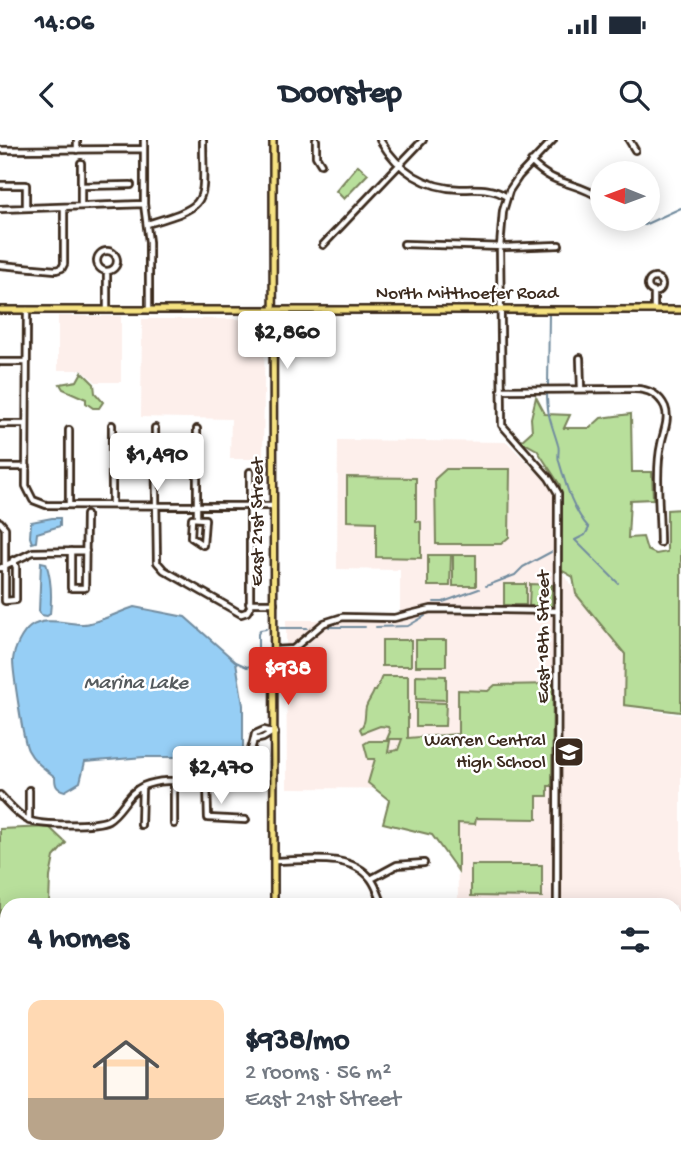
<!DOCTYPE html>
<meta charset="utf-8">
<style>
body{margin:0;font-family:"Gochi Hand",sans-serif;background:#f6f6f7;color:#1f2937;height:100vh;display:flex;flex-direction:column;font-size:26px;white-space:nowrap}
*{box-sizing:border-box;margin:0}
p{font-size:23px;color:#747a83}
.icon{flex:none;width:38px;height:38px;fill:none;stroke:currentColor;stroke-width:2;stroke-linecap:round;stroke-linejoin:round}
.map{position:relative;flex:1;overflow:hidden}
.sheet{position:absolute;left:0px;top:758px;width:682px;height:275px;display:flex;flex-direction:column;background:#fff;border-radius:21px 21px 0 0;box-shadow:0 4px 18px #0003}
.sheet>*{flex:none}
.needle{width:46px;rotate:271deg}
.buttons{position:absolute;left:590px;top:21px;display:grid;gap:14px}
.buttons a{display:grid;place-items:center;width:70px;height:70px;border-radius:50%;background:#fff;box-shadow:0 4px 18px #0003;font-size:35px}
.price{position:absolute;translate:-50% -60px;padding:0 16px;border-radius:7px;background:#fff;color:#222;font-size:23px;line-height:46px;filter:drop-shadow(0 2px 4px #0008)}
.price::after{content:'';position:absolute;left:50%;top:42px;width:21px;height:16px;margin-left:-10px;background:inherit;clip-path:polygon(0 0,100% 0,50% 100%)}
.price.on{background:#d93025;color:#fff}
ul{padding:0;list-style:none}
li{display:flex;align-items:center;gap:21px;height:175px;padding:0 28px}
li span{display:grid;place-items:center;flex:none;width:196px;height:140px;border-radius:14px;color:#555}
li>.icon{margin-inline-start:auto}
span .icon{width:84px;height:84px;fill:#fffc;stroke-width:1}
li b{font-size:30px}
h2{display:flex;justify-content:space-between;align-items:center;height:84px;padding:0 28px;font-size:30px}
.status{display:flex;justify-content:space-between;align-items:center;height:49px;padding:0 35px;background:#fff;direction:ltr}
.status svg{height:19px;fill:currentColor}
header{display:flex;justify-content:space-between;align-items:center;height:91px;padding:0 28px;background:#fff;font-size:32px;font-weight:700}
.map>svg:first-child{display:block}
.built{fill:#fdefeb}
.green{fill:#b8df9b;stroke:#7a845c;stroke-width:2}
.water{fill:#96cef5;stroke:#728c9f;stroke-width:2}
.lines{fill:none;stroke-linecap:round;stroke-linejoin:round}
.stream{stroke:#728c9f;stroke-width:2}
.minor-casing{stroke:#3b2a1e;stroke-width:10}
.major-casing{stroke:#3b2a1e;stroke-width:10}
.minor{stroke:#fff;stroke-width:4.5}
.major{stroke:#f6e281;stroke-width:5}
.labels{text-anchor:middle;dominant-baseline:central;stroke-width:5;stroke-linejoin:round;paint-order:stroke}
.street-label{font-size:19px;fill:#3b2a1e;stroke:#fff}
.poi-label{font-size:19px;fill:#3b2a1e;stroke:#fff;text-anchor:end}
.water-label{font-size:21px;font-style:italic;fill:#565b5e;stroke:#fff}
</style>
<div class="status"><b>14:06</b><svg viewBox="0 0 49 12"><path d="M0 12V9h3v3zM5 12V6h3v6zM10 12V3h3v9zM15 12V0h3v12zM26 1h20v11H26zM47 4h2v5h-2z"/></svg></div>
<header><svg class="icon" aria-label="back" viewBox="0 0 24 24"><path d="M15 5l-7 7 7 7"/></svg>Doorstep<svg class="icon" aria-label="search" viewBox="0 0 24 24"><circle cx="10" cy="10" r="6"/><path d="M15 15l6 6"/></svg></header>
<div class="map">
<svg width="681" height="1031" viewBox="0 0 681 1031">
<rect width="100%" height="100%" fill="#fff"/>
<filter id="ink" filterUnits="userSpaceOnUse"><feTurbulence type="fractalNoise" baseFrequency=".0143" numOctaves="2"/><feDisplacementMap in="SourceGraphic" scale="14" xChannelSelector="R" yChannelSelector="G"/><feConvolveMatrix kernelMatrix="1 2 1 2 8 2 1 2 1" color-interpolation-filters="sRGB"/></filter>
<g filter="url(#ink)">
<path class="built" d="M 58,176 L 121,176 L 121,242 L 96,242 L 82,230 L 58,230 Z
M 142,179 L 265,179 L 263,319 L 230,319 L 231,279 L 141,277 Z
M 338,300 L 507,302 L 548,344 L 553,354 L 553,421 L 627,516 L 627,567 L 681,575 L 681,951 L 676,951 L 676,765 L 458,765 L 457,649 L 287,648 L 286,480 L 400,480 L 400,430 L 337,429 Z"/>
<path class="green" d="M 358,25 L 368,34 L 344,59 L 336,51 Z
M 82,232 L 94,244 L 95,253 L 103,262 L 99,268 L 93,268 L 86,263 L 86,259 L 63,249 L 60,244 L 77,241 Z
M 536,257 L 545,274 L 570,275 L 564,288 L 590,288 L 601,278 L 631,274 L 632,332 L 652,332 L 653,359 L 630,360 L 628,398 L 643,397 L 647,410 L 656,414 L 667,412 L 667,370 L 681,369 L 681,572 L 624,565 L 625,514 L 576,454 L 573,437 L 561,430 L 560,345 L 537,310 L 521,301 L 532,291 L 531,278 Z
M 446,329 L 510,329 L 509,397 L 501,404 L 436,404 L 435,339 Z
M 347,337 L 416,338 L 416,381 L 421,382 L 421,418 L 376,417 L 376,382 L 347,381 Z
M 428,415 L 451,415 L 450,446 L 428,446 Z
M 453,415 L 476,415 L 476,446 L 453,446 Z
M 504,444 L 526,444 L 526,465 L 504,465 Z
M 530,444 L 552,445 L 552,466 L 529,466 Z
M 382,500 L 411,500 L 411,526 L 382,526 Z
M 416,500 L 446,500 L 446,526 L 416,526 Z
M 416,535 L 446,536 L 446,560 L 416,559 Z
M 382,536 L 408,536 L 408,598 L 458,594 L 458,550 L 488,551 L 495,545 L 553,544 L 552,646 L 548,646 L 548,656 L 537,656 L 537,679 L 476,678 L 475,684 L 458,683 L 458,731 L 432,695 L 383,683 L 389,660 L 368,643 L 375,619 L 368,619 L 364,604 L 369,601 L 390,601 L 388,612 L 398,610 L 402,599 L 387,599 L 390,592 L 388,587 L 380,586 L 362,593 L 360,589 C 367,581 364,576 366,567 C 368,561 372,557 374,551 L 376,551 Z
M 416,562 L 446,563 L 445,586 L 416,586 Z
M 49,687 L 66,703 L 54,717 L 50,737 L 49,765 L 7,765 L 7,1007 L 0,958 L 0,689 Z
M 471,725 L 542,725 L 542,757 L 471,756 Z
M 27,1026 L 181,1026 L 181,1031 L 31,1031 Z"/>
<path class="water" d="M 52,378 L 60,378 L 60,386 L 37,393 L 36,402 L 32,403 L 30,397 L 31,382 Z
M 41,422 L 46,423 C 51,438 52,457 50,474 L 47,476 L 41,475 L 39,471 Z
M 134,467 L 185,477 L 236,522 L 243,565 L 243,609 L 217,617 L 144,617 L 85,622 L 80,642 L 65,651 C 56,649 55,645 55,637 C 45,629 34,622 28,610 C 23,601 13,531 13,520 C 14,509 22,493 30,487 C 45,476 67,484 83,484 C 96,484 121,471 134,467 Z"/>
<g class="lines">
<path class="stream" d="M 644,85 L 681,68
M 548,246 L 549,174
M 547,253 C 547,277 552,284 558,305 C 560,310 557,315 559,321 C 566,345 572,369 589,388 L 585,395 L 575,400 L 618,443
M 486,446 L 515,435 L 523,427 L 551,412
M 434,462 L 443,462 L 479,449
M 329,487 L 365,487
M 376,487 L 408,486 L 425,476
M 280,488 L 307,488
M 236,522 L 247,527 L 258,524 L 258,494 L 260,490 L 266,489"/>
<g class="minor-casing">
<path id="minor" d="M 144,0 L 144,64 L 149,102 L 149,170
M 316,0 L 316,16 L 321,24
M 380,0 C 398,30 424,48 460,49 C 477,49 492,47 507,57
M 553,0 L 519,36 L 509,51 L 503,71 L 500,107 L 502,285 L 549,338 L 558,353 L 557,765
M 629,0 L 635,10
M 0,10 L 144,9
M 77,10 L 77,0
M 531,22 C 557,48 575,40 602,59
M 81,23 L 81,66
M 0,45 L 26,45 L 26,68
M 81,46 L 131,45
M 0,69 L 144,64
M 147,84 C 212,65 203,65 203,0
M 404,104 L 505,107 L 559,105
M 323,105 L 423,0
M97 121a10 10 0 1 1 20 0a10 10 0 1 1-20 0Z
M 0,125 L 56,130 L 62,128 L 64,124 L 64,68
M 107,131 L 107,170
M648 145a7 7 0 1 1 14 0a7 7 0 1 1-14 0Z
M 27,170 L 26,346 L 33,360 L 46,365 L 273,366
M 654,170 L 654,152
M 580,218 L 581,249
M 0,222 L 27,222
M 501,250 L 634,249 C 648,249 659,254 665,267 C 670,280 663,292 661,305 C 655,330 660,376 660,403
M 0,284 L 26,284
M 112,285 L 112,365
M 155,288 L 157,422 L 164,430 L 241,474 L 247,472 L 250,467 L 250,332
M 197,289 L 197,378
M 69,290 L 69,365
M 112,321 L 150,321
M 0,327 L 27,327
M 192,378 L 205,379 L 203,405 L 191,397 Z
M 0,382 L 5,388 L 5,461 L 16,460 L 16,427 L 13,420
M 71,411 L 71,448 L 85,448 L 86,375
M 0,428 L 33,412 L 86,411
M 249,463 L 274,463
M 275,510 L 293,509 L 324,483 L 343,477 L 394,478 L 431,469 L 558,471
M 254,600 L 263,598 L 271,593
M 207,643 L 208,678 L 246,680
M 29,650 L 29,681
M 0,655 C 8,663 17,675 28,680 C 40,686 97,686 108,680 C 122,672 127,653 143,646 C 189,627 240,673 255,594 L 264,590 L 275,593
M 174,684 L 174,643
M 141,685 L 142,647
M 275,721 C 304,721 351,712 371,739 C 377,747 379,756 383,765
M 371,739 L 397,725 L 424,723
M 369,1026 L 370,1031
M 436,1031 L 436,1026
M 502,1031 L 502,1026
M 581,1031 L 581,1026
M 620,1031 L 620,1026"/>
</g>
<g class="major-casing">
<path id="major" d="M 273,0 L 274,765
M 0,170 L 681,170
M 273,1031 L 273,1026"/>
</g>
<use href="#minor" class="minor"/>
<use href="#major" class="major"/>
</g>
</g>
<defs>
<g id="school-square" transform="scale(1.575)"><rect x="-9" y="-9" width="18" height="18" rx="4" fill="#3b2a1e" stroke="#fff"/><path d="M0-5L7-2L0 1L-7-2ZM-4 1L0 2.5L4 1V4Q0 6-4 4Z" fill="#fff"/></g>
</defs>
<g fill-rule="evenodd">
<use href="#school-square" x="569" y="612"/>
</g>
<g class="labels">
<g class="street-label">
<text x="467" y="154">North Mitthoefer Road</text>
<text transform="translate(258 382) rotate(-90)">East 21st Street</text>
<text transform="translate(544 497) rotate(-90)">East 18th Street</text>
</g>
<g class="poi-label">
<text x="546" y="601">Warren Central<tspan x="546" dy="22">High School</tspan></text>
</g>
<g class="water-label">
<text x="136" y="544">Marina Lake</text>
</g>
</g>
</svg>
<div class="buttons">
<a><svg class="needle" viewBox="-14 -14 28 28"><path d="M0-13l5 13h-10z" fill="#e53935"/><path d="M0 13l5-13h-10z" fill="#747a83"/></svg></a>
</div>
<b class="price" style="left:287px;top:231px">$2,860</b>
<b class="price" style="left:157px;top:353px">$1,490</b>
<b class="price on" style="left:288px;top:567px">$938</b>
<b class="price" style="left:221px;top:666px">$2,470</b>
<section class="sheet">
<h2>4 homes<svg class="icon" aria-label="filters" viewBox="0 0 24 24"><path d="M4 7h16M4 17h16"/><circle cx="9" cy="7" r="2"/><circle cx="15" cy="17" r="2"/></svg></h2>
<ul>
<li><span style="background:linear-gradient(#ffd9b3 70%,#b9a48a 0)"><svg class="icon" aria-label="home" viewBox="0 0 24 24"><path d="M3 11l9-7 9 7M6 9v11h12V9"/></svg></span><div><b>$938/mo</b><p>2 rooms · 56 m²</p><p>East 21st Street</p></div></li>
</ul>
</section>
</div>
